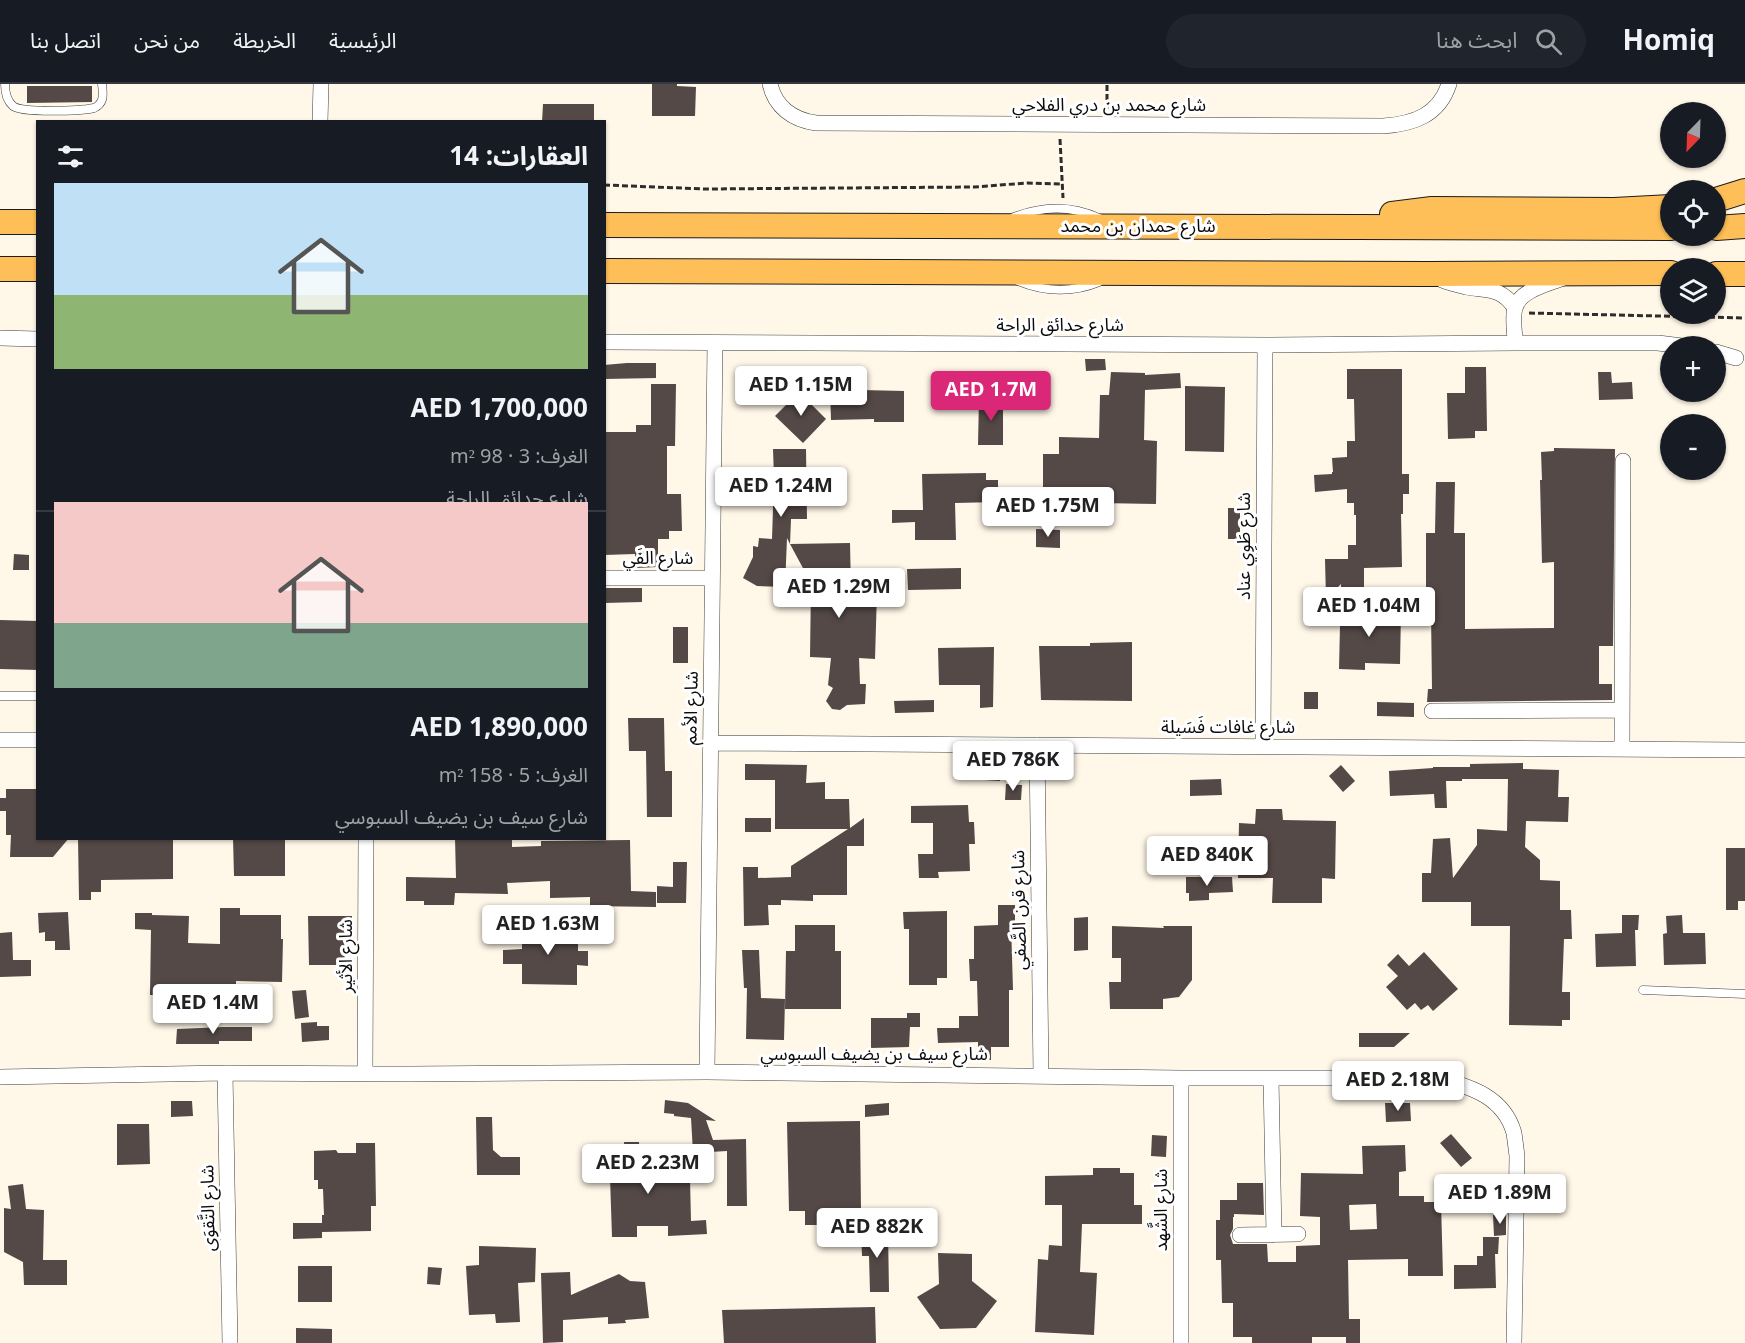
<!DOCTYPE html>
<html lang="ar">
<meta charset="utf-8">
<style>
body{margin:0;font-family:Georgia,"Noto Sans Arabic",serif;background:#20242c;color:#f1f3f6;direction:rtl;height:100vh;display:flex;flex-direction:column;font-size:22px;white-space:nowrap}
*{box-sizing:border-box;margin:0}
p{font-size:20px;color:#9ea1a6}
.icon{flex:none;width:33px;height:33px;fill:none;stroke:currentColor;stroke-width:2;stroke-linecap:round;stroke-linejoin:round}
.map{position:relative;flex:1;overflow:hidden;direction:ltr}
.side{position:absolute;left:36px;top:36px;width:570px;height:720px;display:flex;flex-direction:column;background:#171b24;border-radius:0px;box-shadow:0 2px 4px #0004;direction:rtl}
.side>*{flex:none}
.needle{width:39px;rotate:203deg}
.fabs{position:absolute;left:1660px;top:18px;display:grid;gap:12px}
.fabs a{display:grid;place-items:center;width:66px;height:66px;border-radius:50%;background:#171b24;box-shadow:0 2px 4px #0004;font-size:30px}
.price{position:absolute;translate:-50% -51px;padding:0 14px;border-radius:6px;background:#fff;color:#222;font-size:20px;line-height:39px;filter:drop-shadow(0 2px 3px #0008)}
.price::after{content:'';position:absolute;left:50%;top:36px;width:18px;height:14px;margin-left:-9px;background:inherit;clip-path:polygon(0 0,100% 0,50% 100%)}
.price.active{background:#db2777;color:#fff}
ul{padding:0;list-style:none}
li{display:grid;align-content:center;gap:12px;height:318px;padding:0 18px}
li+li{border-top:2px solid #363941}
li span{display:grid;place-items:center;height:186px;border-radius:0px;color:#555}
li>.icon{margin-inline-start:auto}
span .icon{width:108px;height:108px;fill:#fffc;stroke-width:1}
li b{font-size:26px}
h2{display:flex;justify-content:space-between;align-items:center;height:72px;padding:0 18px;font-size:26px}
header{display:flex;align-items:center;gap:36px;box-sizing:border-box;height:84px;padding:0 30px;background:#171b24;border-bottom:2px solid #363941}
header strong{font-size:28px}
nav{display:flex;gap:33px;margin-inline-start:auto;font-size:21px}
.search{width:420px;height:54px;background:#20242c;display:flex;align-items:center;gap:15px;box-sizing:border-box;padding:0 21px;border-radius:33px;color:#9ea1a6;font-size:22px}
.map>svg:first-child{display:block}
.building{fill:#544946;fill-rule:evenodd}
.lines{fill:none;stroke-linecap:round;stroke-linejoin:round}
.lane-casing{stroke:#3e3e3e;stroke-width:9}
.street-casing{stroke:#3e3e3e;stroke-width:16}
.primary-casing{stroke:#1c1c1c;stroke-width:26}
.path{stroke:#2d2d2d;stroke-width:3;stroke-dasharray:6 3;stroke-linecap:butt}
.lane{stroke:#fff;stroke-width:8}
.street{stroke:#fff;stroke-width:15}
.primary{stroke:#ffbf58;stroke-width:24}
.labels{text-anchor:middle;dominant-baseline:central;stroke-width:6;stroke-linejoin:round;paint-order:stroke}
.street-label{font-size:18px;fill:#0b0b0b;stroke:#fff}
</style>
<header>
<strong>Homiq</strong>
<div class="search"><svg class="icon" aria-label="search" viewBox="0 0 24 24"><circle cx="10" cy="10" r="6"/><path d="M15 15l6 6"/></svg>ابحث هنا</div>
<nav><a>الرئيسية</a><a>الخريطة</a><a>من نحن</a><a>اتصل بنا</a></nav>
</header>
<div class="map">
<svg width="1745" height="1259" viewBox="0 0 1745 1259">
<rect width="100%" height="100%" fill="#fff7e8"/>
<path class="building" d="M 652,0 L 677,0 L 677,2 L 696,3 L 695,32 L 652,32 Z
M 27,2 L 92,2 L 92,18 L 27,19 Z
M 543,20 L 594,20 L 594,38 L 542,38 Z
M 1085,275 L 1105,275 L 1106,286 L 1086,287 Z
M 627,279 L 656,279 L 656,294 L 604,295 L 604,281 Z
M 1465,283 L 1486,283 L 1487,347 L 1475,347 L 1475,354 L 1448,355 L 1447,309 L 1465,309 Z
M 1347,285 L 1402,285 L 1402,390 L 1409,390 L 1409,410 L 1403,410 L 1403,430 L 1401,430 L 1402,483 L 1364,484 L 1364,506 L 1341,507 L 1341,500 L 1326,515 L 1325,475 L 1348,475 L 1348,461 L 1356,461 L 1356,431 L 1354,431 L 1354,419 L 1347,419 L 1347,405 L 1315,408 L 1314,391 L 1332,390 L 1332,388 L 1333,388 L 1332,374 L 1347,373 L 1347,357 L 1355,357 L 1354,315 L 1347,315 Z
M 1111,288 L 1145,289 L 1145,291 L 1180,289 L 1181,304 L 1145,306 L 1144,356 L 1157,357 L 1156,420 L 1043,418 L 1043,370 L 1059,370 L 1059,353 L 1099,354 L 1100,311 L 1109,311 Z
M 1598,288 L 1611,288 L 1612,299 L 1632,298 L 1633,315 L 1599,316 Z
M 651,300 L 676,300 L 675,362 L 667,362 L 667,410 L 681,410 L 682,447 L 669,447 L 669,455 L 658,455 L 658,483 L 636,484 L 635,470 L 604,471 L 604,348 L 636,348 L 636,341 L 651,341 Z
M 1185,302 L 1225,303 L 1224,368 L 1185,367 Z
M 861,304 L 861,306 L 904,307 L 904,338 L 874,338 L 874,335 L 831,336 L 830,305 Z
M 799,308 L 826,335 L 803,359 L 775,332 Z
M 979,314 L 1003,314 L 1003,361 L 978,361 Z
M 1554,364 L 1615,365 L 1613,562 L 1599,562 L 1599,600 L 1612,600 L 1612,616 L 1427,618 L 1428,605 L 1432,605 L 1431,528 L 1426,528 L 1426,449 L 1435,449 L 1436,398 L 1455,398 L 1454,449 L 1465,449 L 1465,545 L 1554,544 L 1554,478 L 1542,479 L 1540,396 L 1542,396 L 1541,368 L 1554,367 Z
M 773,365 L 806,365 L 807,435 L 791,435 L 790,460 L 787,454 L 785,503 L 757,502 L 743,494 L 753,473 L 753,462 L 758,463 L 759,454 L 772,455 L 774,394 Z
M 986,389 L 986,396 L 998,396 L 998,418 L 955,419 L 956,456 L 915,456 L 915,438 L 892,439 L 892,426 L 923,426 L 922,390 Z
M 1228,424 L 1240,424 L 1240,455 L 1228,455 Z
M 1036,445 L 1060,446 L 1060,464 L 1036,463 Z
M 850,459 L 851,507 L 877,507 L 875,575 L 859,574 L 860,600 L 866,600 L 865,620 L 847,621 L 840,626 L 832,625 L 826,617 L 833,604 L 828,601 L 831,574 L 810,573 L 811,499 L 790,460 Z
M 14,470 L 29,471 L 29,486 L 13,486 Z
M 961,484 L 961,505 L 908,506 L 907,485 Z
M 604,504 L 642,504 L 642,518 L 604,519 Z
M 1321,527 L 1401,528 L 1400,580 L 1365,579 L 1365,586 L 1339,585 L 1340,542 L 1351,542 Z
M 0,536 L 38,537 L 38,586 L 0,585 Z
M 673,543 L 688,543 L 688,579 L 673,579 Z
M 1132,558 L 1132,617 L 1041,616 L 1039,562 L 1090,562 L 1090,559 Z
M 994,563 L 993,623 L 980,624 L 980,601 L 939,601 L 938,564 Z
M 1304,608 L 1318,608 L 1318,625 L 1304,625 Z
M 934,616 L 934,628 L 895,629 L 894,617 Z
M 1377,618 L 1414,619 L 1414,633 L 1377,632 Z
M 628,634 L 664,634 L 665,687 L 672,687 L 672,733 L 647,733 L 646,667 L 629,667 Z
M 1523,679 L 1523,685 L 1559,686 L 1558,713 L 1569,713 L 1568,738 L 1526,737 L 1525,763 L 1540,776 L 1540,796 L 1560,797 L 1560,826 L 1571,826 L 1572,855 L 1564,855 L 1562,908 L 1570,908 L 1570,936 L 1562,936 L 1562,942 L 1509,941 L 1510,842 L 1471,842 L 1471,818 L 1422,818 L 1422,789 L 1431,789 L 1433,755 L 1450,754 L 1453,794 L 1477,761 L 1477,745 L 1507,747 L 1508,695 L 1462,695 L 1462,697 L 1446,697 L 1447,724 L 1435,724 L 1434,710 L 1390,712 L 1389,687 L 1433,684 L 1433,683 L 1470,683 L 1470,680 Z
M 745,680 L 807,681 L 806,699 L 825,698 L 825,715 L 849,715 L 850,744 L 864,734 L 864,762 L 847,762 L 847,811 L 813,811 L 813,817 L 781,816 L 781,821 L 768,821 L 769,841 L 744,842 L 743,783 L 758,783 L 758,794 L 791,793 L 791,782 L 848,745 L 775,745 L 775,696 L 745,696 Z
M 1341,681 L 1355,697 L 1343,708 L 1329,692 Z
M 984,682 L 1001,683 L 1000,697 L 984,696 Z
M 1221,695 L 1222,711 L 1190,712 L 1190,696 Z
M 1006,700 L 1022,701 L 1021,716 L 1005,716 Z
M 6,705 L 38,705 L 38,754 L 69,754 L 53,773 L 10,773 L 11,751 L 6,751 L 6,727 L 0,727 L 0,714 L 6,714 Z
M 968,721 L 969,738 L 974,738 L 975,760 L 969,760 L 970,787 L 938,788 L 939,794 L 919,794 L 918,770 L 933,770 L 933,739 L 911,739 L 911,722 Z
M 1256,725 L 1282,725 L 1283,736 L 1336,737 L 1335,795 L 1322,794 L 1322,819 L 1272,819 L 1273,794 L 1238,794 L 1239,739 L 1255,740 Z
M 745,734 L 771,734 L 771,748 L 745,748 Z
M 78,754 L 173,754 L 173,795 L 101,796 L 101,808 L 91,808 L 91,816 L 79,816 Z
M 233,754 L 285,754 L 285,792 L 234,792 Z
M 455,754 L 512,754 L 512,763 L 541,762 L 541,757 L 630,756 L 631,807 L 656,808 L 656,823 L 590,822 L 590,813 L 550,814 L 550,797 L 507,799 L 508,810 L 455,809 L 454,821 L 424,821 L 424,817 L 406,817 L 406,793 L 456,794 Z
M 1726,764 L 1745,764 L 1745,817 L 1738,817 L 1738,826 L 1726,826 Z
M 673,778 L 687,778 L 686,819 L 657,819 L 657,802 L 673,803 Z
M 1186,793 L 1232,793 L 1233,808 L 1209,809 L 1209,816 L 1189,817 L 1189,809 L 1186,809 Z
M 998,821 L 1015,821 L 1015,839 L 1011,839 L 1013,906 L 1009,906 L 1009,963 L 991,963 L 991,976 L 978,976 L 978,958 L 938,959 L 937,944 L 959,944 L 959,932 L 978,932 L 977,897 L 970,897 L 969,875 L 974,875 L 974,842 L 998,841 Z
M 220,824 L 240,824 L 240,831 L 281,831 L 281,855 L 283,855 L 282,898 L 236,897 L 236,903 L 201,903 L 201,912 L 150,911 L 151,846 L 135,845 L 135,829 L 152,829 L 152,831 L 189,832 L 188,859 L 220,860 Z
M 947,827 L 947,894 L 937,894 L 937,901 L 909,901 L 909,845 L 904,845 L 903,828 Z
M 68,828 L 70,866 L 55,866 L 55,857 L 45,857 L 45,848 L 39,849 L 38,829 Z
M 1622,831 L 1639,831 L 1638,846 L 1635,846 L 1636,882 L 1596,883 L 1595,850 L 1622,849 Z
M 1682,831 L 1683,849 L 1705,849 L 1706,880 L 1664,881 L 1663,850 L 1667,849 L 1666,832 Z
M 308,832 L 352,832 L 352,850 L 344,850 L 345,881 L 309,881 Z
M 1088,833 L 1088,866 L 1074,867 L 1074,834 Z
M 795,841 L 835,841 L 835,867 L 841,867 L 841,925 L 785,925 L 786,867 L 795,867 Z
M 1112,842 L 1164,844 L 1163,842 L 1192,842 L 1192,896 L 1179,913 L 1163,915 L 1163,925 L 1110,925 L 1109,898 L 1121,898 L 1121,874 L 1112,874 Z
M 522,844 L 578,845 L 578,867 L 588,867 L 588,882 L 577,881 L 577,901 L 522,900 L 522,880 L 503,880 L 503,866 L 522,865 Z
M 12,848 L 13,876 L 31,876 L 31,892 L 0,893 L 0,849 Z
M 742,866 L 759,866 L 761,914 L 785,915 L 784,956 L 746,955 L 747,904 L 744,904 Z
M 1424,868 L 1458,905 L 1433,927 L 1428,921 L 1421,926 L 1415,919 L 1407,926 L 1386,903 L 1398,892 L 1387,881 L 1398,870 L 1409,882 Z
M 306,906 L 309,933 L 295,935 L 292,907 Z
M 907,929 L 920,929 L 920,943 L 910,943 L 909,963 L 871,964 L 871,934 L 907,934 Z
M 317,938 L 317,942 L 329,942 L 329,956 L 302,958 L 301,939 Z
M 224,943 L 252,943 L 252,957 L 219,957 L 219,960 L 176,960 L 177,945 Z
M 1359,949 L 1410,949 L 1394,963 L 1359,963 Z
M 665,1016 L 688,1019 L 716,1037 L 706,1036 L 713,1056 L 746,1055 L 747,1122 L 727,1122 L 727,1067 L 693,1069 L 691,1034 L 674,1032 L 674,1030 L 664,1029 Z
M 171,1017 L 192,1017 L 193,1032 L 171,1033 Z
M 889,1019 L 889,1031 L 865,1033 L 865,1021 Z
M 1385,1019 L 1410,1019 L 1411,1037 L 1386,1038 Z
M 476,1033 L 492,1033 L 493,1066 L 501,1073 L 520,1073 L 520,1091 L 477,1091 Z
M 860,1037 L 861,1126 L 829,1126 L 829,1141 L 805,1141 L 805,1127 L 789,1127 L 787,1038 Z
M 117,1040 L 149,1040 L 150,1080 L 117,1081 Z
M 1451,1050 L 1472,1074 L 1461,1083 L 1440,1059 Z
M 1152,1051 L 1167,1052 L 1166,1073 L 1151,1072 Z
M 624,1058 L 639,1058 L 640,1077 L 677,1076 L 678,1095 L 690,1095 L 691,1137 L 706,1136 L 707,1150 L 668,1152 L 668,1142 L 637,1142 L 637,1153 L 612,1153 L 610,1093 L 592,1094 L 592,1078 L 625,1076 Z
M 356,1059 L 375,1059 L 376,1122 L 371,1122 L 371,1147 L 322,1148 L 322,1154 L 293,1155 L 293,1139 L 322,1139 L 322,1131 L 324,1131 L 323,1105 L 318,1105 L 318,1096 L 314,1096 L 314,1067 L 336,1066 L 338,1069 L 356,1069 Z
M 1405,1061 L 1406,1087 L 1399,1088 L 1399,1112 L 1424,1112 L 1424,1118 L 1441,1118 L 1443,1192 L 1408,1192 L 1408,1175 L 1348,1176 L 1349,1235 L 1360,1235 L 1360,1259 L 1346,1259 L 1346,1253 L 1312,1253 L 1312,1259 L 1252,1259 L 1252,1253 L 1233,1253 L 1233,1219 L 1222,1219 L 1221,1176 L 1216,1176 L 1216,1136 L 1220,1136 L 1220,1116 L 1237,1116 L 1237,1099 L 1263,1099 L 1264,1131 L 1234,1130 L 1234,1133 L 1233,1133 L 1233,1145 L 1230,1151 L 1233,1160 L 1267,1160 L 1268,1178 L 1296,1178 L 1296,1162 L 1320,1161 L 1320,1133 L 1300,1132 L 1301,1089 L 1363,1090 L 1362,1062 ZM 1376,1120 L 1377,1145 L 1350,1146 L 1349,1121 Z
M 1093,1084 L 1120,1084 L 1120,1089 L 1134,1089 L 1134,1121 L 1142,1121 L 1142,1140 L 1082,1140 L 1080,1188 L 1097,1189 L 1094,1251 L 1035,1248 L 1038,1175 L 1048,1176 L 1049,1161 L 1062,1162 L 1062,1121 L 1045,1121 L 1045,1092 L 1093,1091 Z
M 23,1100 L 26,1125 L 44,1126 L 43,1176 L 67,1176 L 67,1201 L 24,1201 L 23,1178 L 4,1168 L 4,1124 L 11,1125 L 8,1102 Z
M 1506,1130 L 1506,1151 L 1494,1152 L 1493,1131 Z
M 888,1146 L 889,1208 L 870,1208 L 869,1172 L 862,1172 L 861,1147 Z
M 1483,1153 L 1499,1153 L 1498,1170 L 1495,1170 L 1496,1204 L 1454,1205 L 1454,1181 L 1477,1181 L 1477,1172 L 1483,1172 Z
M 479,1162 L 536,1164 L 535,1198 L 518,1199 L 520,1238 L 496,1239 L 495,1230 L 469,1231 L 466,1182 L 479,1181 Z
M 938,1169 L 972,1170 L 972,1197 L 997,1217 L 976,1244 L 940,1245 L 917,1213 L 939,1200 Z
M 298,1182 L 332,1182 L 332,1218 L 298,1218 Z
M 428,1183 L 442,1184 L 440,1201 L 427,1200 Z
M 570,1188 L 571,1211 L 619,1190 L 630,1197 L 645,1198 L 649,1234 L 625,1236 L 626,1239 L 608,1240 L 608,1233 L 563,1236 L 563,1258 L 543,1259 L 541,1189 Z
M 875,1223 L 876,1259 L 724,1259 L 722,1226 Z
M 296,1244 L 332,1245 L 332,1259 L 296,1259 Z"/>
<g class="lines">
<g class="lane-casing">
<path id="lane" d="M 5,0 C 5,8 6,16 13,22 C 21,29 81,27 94,24 C 105,19 103,10 102,0
M 1014,133 C 1042,122 1071,121 1099,134
M 1018,197 C 1045,208 1072,209 1099,198
M 1,612 L 38,612
M 1643,906 L 1745,910"/>
</g>
<g class="street-casing">
<path id="street" d="M 770,0 C 775,23 793,36 816,39 L 1383,42 C 1414,40 1439,31 1449,0
M 320,38 L 321,0
M 1442,196 C 1450,199 1458,201 1466,203 C 1488,207 1501,203 1515,224
M 0,254 L 38,255
M 604,258 L 1265,261 L 1515,259 L 1658,259 L 1682,262
M 1515,259 C 1515,248 1512,234 1515,224 C 1520,206 1548,200 1563,194
M 1716,268 L 1736,274
M 604,494 L 712,494
M 1432,627 L 1622,626
M 0,656 L 38,656
M 711,659 L 1745,666
M 1037,661 L 1041,991
M 1263,663 L 1265,261
M 1622,665 L 1623,377
M 707,988 L 715,259
M 225,989 L 230,1259
M 365,990 L 366,754
M 0,993 L 225,989 L 410,990 L 707,988 L 1181,994 L 1439,994 C 1471,1003 1504,1013 1514,1049 C 1515,1056 1516,1064 1517,1072 L 1514,1259
M 1271,994 L 1274,1151
M 1240,1151 L 1298,1150
M 1181,1259 L 1181,994"/>
</g>
<g class="primary-casing">
<path id="primary" d="M 1716,116 L 1745,107
M 1392,130 L 1432,125 L 1614,126 L 1671,123
M 0,138 L 38,138
M 604,141 L 1671,144
M 1716,144 L 1745,142
M 0,185 L 38,185
M 604,187 L 1428,190 L 1671,189
M 1716,190 L 1745,190"/>
</g>
<path class="path" d="M 1107,25 L 1107,0
M 1060,55 L 1063,114
M 604,101 L 705,105 L 974,103 L 1027,99 L 1062,100
M 1529,229 L 1745,234"/>
<use href="#lane" class="lane"/>
<use href="#street" class="street"/>
<use href="#primary" class="primary"/>
</g>
<g class="labels">
<g class="street-label">
<text x="1109" y="21">شارع محمد بن دري الفلاحي</text>
<text x="1138" y="142">شارع حمدان بن محمد</text>
<text x="1060" y="241">شارع حدائق الراحة</text>
<text transform="translate(1244 462) rotate(-90)">شارع طَوِي عناد</text>
<text x="658" y="474">شارع الفَي</text>
<text transform="translate(691 624) rotate(-89)">شارع الأمم</text>
<text x="1228" y="643">شارع غافات فَسَيلة</text>
<text transform="translate(1019 826) rotate(-91)">شارع قرن الصَّفي</text>
<text transform="translate(346 872) rotate(-90)">شارع الأثير</text>
<text x="874" y="970">شارع سيف بن يضيف السبوسي</text>
<text transform="translate(208 1124) rotate(-91)">شارع التَّقوَى</text>
<text transform="translate(1161 1126) rotate(-90)">شارع الشَّهد</text>
</g>
</g>
</svg>
<div class="fabs">
<a><svg class="needle" viewBox="-14 -14 28 28"><path d="M0-13l5 13h-10z" fill="#e53935"/><path d="M0 13l5-13h-10z" fill="#9ea1a6"/></svg></a>
<a><svg class="icon" aria-label="locate" viewBox="0 0 24 24"><circle cx="12" cy="12" r="6"/><path d="M12 2v4M12 18v4M2 12h4M18 12h4"/></svg></a>
<a><svg class="icon" aria-label="layers" viewBox="0 0 24 24"><path d="M12 4l9 5-9 5-9-5zM3 14l9 5 9-5"/></svg></a>
<a>+</a>
<a>−</a>
</div>
<b class="price" style="left:801px;top:333px">AED 1.15M</b>
<b class="price active" style="left:991px;top:338px">AED 1.7M</b>
<b class="price" style="left:781px;top:434px">AED 1.24M</b>
<b class="price" style="left:1048px;top:454px">AED 1.75M</b>
<b class="price" style="left:839px;top:535px">AED 1.29M</b>
<b class="price" style="left:1369px;top:554px">AED 1.04M</b>
<b class="price" style="left:1013px;top:708px">AED 786K</b>
<b class="price" style="left:1207px;top:803px">AED 840K</b>
<b class="price" style="left:548px;top:872px">AED 1.63M</b>
<b class="price" style="left:213px;top:951px">AED 1.4M</b>
<b class="price" style="left:1398px;top:1028px">AED 2.18M</b>
<b class="price" style="left:648px;top:1111px">AED 2.23M</b>
<b class="price" style="left:1500px;top:1141px">AED 1.89M</b>
<b class="price" style="left:877px;top:1175px">AED 882K</b>
<section class="side">
<h2>العقارات: 14<svg class="icon" aria-label="filters" viewBox="0 0 24 24"><path d="M4 7h16M4 17h16"/><circle cx="9" cy="7" r="2"/><circle cx="15" cy="17" r="2"/></svg></h2>
<ul>
<li><span style="background:linear-gradient(#bfe0f5 60%,#8fb573 0)"><svg class="icon" aria-label="home" viewBox="0 0 24 24"><path d="M3 11l9-7 9 7M6 9v11h12V9"/></svg></span><div><b>AED 1,700,000</b><p>الغرف: 3 · 98 m²</p><p>شارع حدائق الراحة</p></div></li>
<li><span style="background:linear-gradient(#f6c9c9 65%,#7fa58c 0)"><svg class="icon" aria-label="home" viewBox="0 0 24 24"><path d="M3 11l9-7 9 7M6 9v11h12V9"/></svg></span><div><b>AED 1,890,000</b><p>الغرف: 5 · 158 m²</p><p>شارع سيف بن يضيف السبوسي</p></div></li>
</ul>
</section>
</div>
